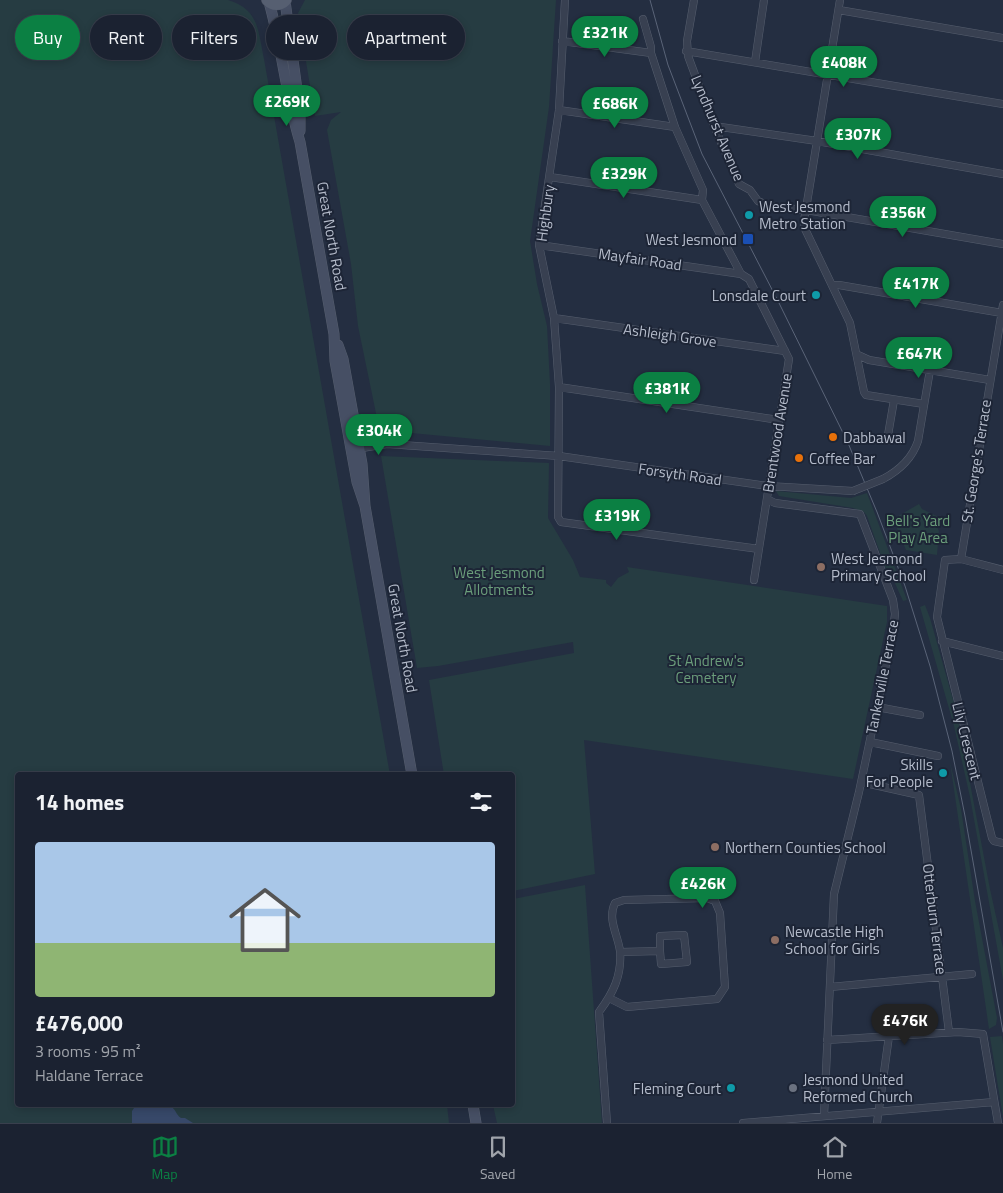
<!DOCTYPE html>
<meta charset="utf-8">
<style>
body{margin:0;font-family:"Titillium Web",sans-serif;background:#282f3d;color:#f1f3f6;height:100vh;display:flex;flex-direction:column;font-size:19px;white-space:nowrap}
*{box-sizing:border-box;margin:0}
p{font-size:16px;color:#a0a4ab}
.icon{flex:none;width:28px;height:28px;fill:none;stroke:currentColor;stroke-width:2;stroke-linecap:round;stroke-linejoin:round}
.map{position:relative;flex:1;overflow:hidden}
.details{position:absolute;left:15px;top:772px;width:500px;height:335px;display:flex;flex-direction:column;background:#1b2231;border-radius:5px;box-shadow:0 2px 8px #0003,0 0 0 1px #393f4d}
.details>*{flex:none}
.guide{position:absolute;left:15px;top:15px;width:500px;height:45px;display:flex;gap:10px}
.price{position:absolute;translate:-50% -42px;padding:0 11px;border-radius:18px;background:#0b8043;color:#fff;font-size:16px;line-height:32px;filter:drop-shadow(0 1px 2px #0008)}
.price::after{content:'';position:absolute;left:50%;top:30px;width:15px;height:11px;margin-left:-8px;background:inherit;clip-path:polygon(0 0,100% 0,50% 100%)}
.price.current{background:#222;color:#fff}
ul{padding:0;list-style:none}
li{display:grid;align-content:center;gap:10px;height:265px;padding:0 20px}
li span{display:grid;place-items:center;height:155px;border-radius:5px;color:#555}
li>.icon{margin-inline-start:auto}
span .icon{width:90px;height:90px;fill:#fffc;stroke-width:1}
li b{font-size:21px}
h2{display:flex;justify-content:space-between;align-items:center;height:60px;padding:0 20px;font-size:21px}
.pill{padding:0 18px;border-radius:22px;background:#1b2231;box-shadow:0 2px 8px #0003,0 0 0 1px #393f4d;font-size:18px;line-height:45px}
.pill.current{background:#0b8043;color:#fff}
.dock{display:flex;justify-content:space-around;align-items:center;height:70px;border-top:1px solid #393f4d;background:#1b2231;font-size:14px;color:#a0a4ab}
.dock a{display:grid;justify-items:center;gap:2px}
.dock .current{color:#0b8043}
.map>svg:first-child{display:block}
.green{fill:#263c42}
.water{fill:#374869}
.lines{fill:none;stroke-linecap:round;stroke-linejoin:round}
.street-casing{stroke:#565e6e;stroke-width:8}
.secondary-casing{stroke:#565e6e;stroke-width:11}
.primary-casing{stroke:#42495a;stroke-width:12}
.street{stroke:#384051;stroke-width:7}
.secondary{stroke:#464f64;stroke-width:10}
.primary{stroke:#565f71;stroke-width:11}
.tram{stroke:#5a6478;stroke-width:1}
.street-bridge-casing{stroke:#565e6e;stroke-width:8;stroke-linecap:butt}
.street-bridge{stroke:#384051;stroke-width:7}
.culture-dot{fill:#0f9aa8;stroke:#1d2536;stroke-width:2}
.transit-dot{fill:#1a4fb4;stroke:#1d2536;stroke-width:2}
.food-dot{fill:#e8710a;stroke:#1d2536;stroke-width:2}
.education-dot{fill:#8d6e63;stroke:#1d2536;stroke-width:2}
.worship-dot{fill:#6b7280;stroke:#1d2536;stroke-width:2}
.labels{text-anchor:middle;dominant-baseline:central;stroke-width:4;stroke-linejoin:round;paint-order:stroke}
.street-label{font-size:15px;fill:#b5bccb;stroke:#1d2536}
.poi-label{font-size:15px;fill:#b5bccb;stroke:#1d2536;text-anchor:start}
.park-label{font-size:15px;fill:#6b9e7b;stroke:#1d2536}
</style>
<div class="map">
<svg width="1003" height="1123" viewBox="0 0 1003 1123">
<rect width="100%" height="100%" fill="#242e41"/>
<path class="green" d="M 0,0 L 228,0 C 259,9 258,31 264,59 L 390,775 L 18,775 L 18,1105 L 447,1105 L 449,1123 L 0,1123 Z
M 305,0 L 556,0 L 549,107 L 530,241 L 537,284 L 547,326 L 550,384 L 550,446 L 390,431 L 378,423 L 358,326 L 351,264 L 327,130 L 331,120 L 341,112 L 315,116 L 298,13 Z
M 381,456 L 549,463 L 548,518 L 573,560 L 580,577 L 606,580 L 606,583 L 611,587 L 618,578 L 629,572 L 627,567 L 887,606 L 887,622 L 853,779 L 584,740 L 595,874 L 513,891 L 512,775 L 444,775 L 429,680 L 574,653 L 573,642 L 438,666 L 417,668 Z
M 776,491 L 851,498 L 867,493 L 907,600 L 903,601 L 893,579 L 889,578 L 867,516 L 864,512 L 853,508 L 779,496 Z
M 919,504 L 922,509 L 941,518 L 937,527 L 939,531 L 937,555 L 906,550 L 893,519 Z
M 925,605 L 930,618 L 957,714 L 990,889 L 1003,948 L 1003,980 L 970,797 L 954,726 L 920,607 Z
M 950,762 L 961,809 L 975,901 L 997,1018 L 996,1025 L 989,1029 Z
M 585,885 L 602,1123 L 497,1123 L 493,1105 L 512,1105 L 513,899 Z
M 1002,1036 L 1003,1044 L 1003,1117 L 990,1037 Z"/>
<path class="water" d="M 136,1105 C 145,1105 162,1102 170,1106 C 176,1109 176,1115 181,1118 L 185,1118 L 193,1123 L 132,1123 L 132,1111 Z"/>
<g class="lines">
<g class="street-casing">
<path id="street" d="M 565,0 L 559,110 L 539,245 L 554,318 L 559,387 L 558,517 L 561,522 L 759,549
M 694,0 L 687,41 L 688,56 L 714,126 L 739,184 L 750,190 L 758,201 L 769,206 L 812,211 L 1003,244
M 840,0 L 804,221 L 805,229 L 850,323 L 864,392 L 866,395 L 924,404
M 839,10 L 1003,38
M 643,19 L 651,47 L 651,53 L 675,127 L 703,190 L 702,200 L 741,274 L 749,279 L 789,359 L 754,580
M 562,41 L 651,53
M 686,51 L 1003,104
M 755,62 L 764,0
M 559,110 L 675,127
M 714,126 L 817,141 L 1003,174
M 550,177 L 702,200
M 539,245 L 741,274
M 832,285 L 839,285 L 1002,313
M 554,318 L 785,351
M 858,355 L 869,360 L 990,380
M 559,387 L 779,420
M 887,441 L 894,400
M 356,449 L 387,444 L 559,456 L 768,486 L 853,491
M 883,479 C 900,470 912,459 918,441 L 930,370
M 767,499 L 775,503 L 860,514 L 893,600 L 895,614 L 893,631 L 859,792 L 834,894 L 824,1116
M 961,559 L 1003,305
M 1003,570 L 961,559 L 945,560 L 937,617 L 992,838 L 994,841 L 1003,843
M 942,641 L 1003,656
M 877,707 L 920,715
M 870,742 L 938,756
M 861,782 L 919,795 L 949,1032
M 620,952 L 660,951 L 660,936 L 684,935 L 687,962 L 661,964 L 660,951
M 830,987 L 972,974
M 827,1040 L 958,1032 L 983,1034 L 998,1123
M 607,1123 L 599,1012 C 613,993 622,976 620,951 C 618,935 607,919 615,903 L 624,900 L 707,898 L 715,901 L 720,913 L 725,987 L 717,999 L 627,1007 L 609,998
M 743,1123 L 994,1102
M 877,1123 L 889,1036"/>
</g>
<g class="secondary-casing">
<path id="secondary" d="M 285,1 L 300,112 L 300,131
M 269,2 C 282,48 286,96 300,142 L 334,334 L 335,361 L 357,482 L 365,506
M 338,345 L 343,359 L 362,464 L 365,506 L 412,775
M 473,1105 L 476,1123"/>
</g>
<g class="primary-casing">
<path id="primary" d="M 267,0 C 273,6 280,6 286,0"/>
</g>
<use href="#street" class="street"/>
<use href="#secondary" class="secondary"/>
<use href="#primary" class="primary"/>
<path class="tram" d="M 650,0 L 668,65 L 702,154 L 778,301 L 848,443 L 877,512 L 905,586 L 930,666 L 952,751 L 965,816 L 1003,1032"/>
<g class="street-bridge-casing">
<path id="street-bridge" d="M 853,491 L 883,479"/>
</g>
<use href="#street-bridge" class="street-bridge"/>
</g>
<g class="culture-dot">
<circle cx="749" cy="215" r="5"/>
<circle cx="816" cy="295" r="5"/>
<circle cx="943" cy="773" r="5"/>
<circle cx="731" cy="1088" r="5"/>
</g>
<rect class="transit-dot" x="742" y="233" width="12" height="12" rx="2.5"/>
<g class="food-dot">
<circle cx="833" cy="437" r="5"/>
<circle cx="799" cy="458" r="5"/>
</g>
<g class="education-dot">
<circle cx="821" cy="567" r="5"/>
<circle cx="715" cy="847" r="5"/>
<circle cx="775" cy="940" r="5"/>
</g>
<circle class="worship-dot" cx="793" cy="1088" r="5"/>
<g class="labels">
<g class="street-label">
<text transform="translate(718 128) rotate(67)">Lyndhurst Avenue</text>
<text transform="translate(545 213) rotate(-82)">Highbury</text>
<text transform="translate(332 236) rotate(80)">Great North Road</text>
<text transform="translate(640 259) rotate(8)">Mayfair Road</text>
<text transform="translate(670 335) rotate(8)">Ashleigh Grove</text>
<text transform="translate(777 433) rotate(-81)">Brentwood Avenue</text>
<text transform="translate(976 461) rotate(-81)">St. George's Terrace</text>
<text transform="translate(680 474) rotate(8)">Forsyth Road</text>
<text transform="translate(403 638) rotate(80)">Great North Road</text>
<text transform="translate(882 677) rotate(-79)">Tankerville Terrace</text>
<text transform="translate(967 741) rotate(76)">Lily Crescent</text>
<text transform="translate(935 919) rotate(83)">Otterburn Terrace</text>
</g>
<g class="poi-label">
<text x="759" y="206">West Jesmond<tspan x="759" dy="17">Metro Station</tspan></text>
<text x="737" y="239" text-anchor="end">West Jesmond</text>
<text x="806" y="295" text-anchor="end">Lonsdale Court</text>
<text x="843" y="437">Dabbawal</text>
<text x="809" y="458">Coffee Bar</text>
<text x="831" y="558">West Jesmond<tspan x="831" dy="17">Primary School</tspan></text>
<text x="933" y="764" text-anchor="end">Skills<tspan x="933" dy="17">For People</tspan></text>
<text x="725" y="847">Northern Counties School</text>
<text x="785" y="931">Newcastle High<tspan x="785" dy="17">School for Girls</tspan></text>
<text x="803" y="1079">Jesmond United<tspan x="803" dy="17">Reformed Church</tspan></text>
<text x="721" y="1088" text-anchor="end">Fleming Court</text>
</g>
<g class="park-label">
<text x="918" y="520">Bell's Yard<tspan x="918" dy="17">Play Area</tspan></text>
<text x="499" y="572">West Jesmond<tspan x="499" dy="17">Allotments</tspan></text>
<text x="706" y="660">St Andrew's<tspan x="706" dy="17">Cemetery</tspan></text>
</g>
</g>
</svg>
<b class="price" style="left:605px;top:58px">£321K</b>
<b class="price" style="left:844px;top:88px">£408K</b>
<b class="price" style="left:287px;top:127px">£269K</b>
<b class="price" style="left:615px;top:129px">£686K</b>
<b class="price" style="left:858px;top:160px">£307K</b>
<b class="price" style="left:624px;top:199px">£329K</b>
<b class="price" style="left:903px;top:238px">£356K</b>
<b class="price" style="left:916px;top:309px">£417K</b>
<b class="price" style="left:919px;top:379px">£647K</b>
<b class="price" style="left:667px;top:414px">£381K</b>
<b class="price" style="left:379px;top:456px">£304K</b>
<b class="price" style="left:617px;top:541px">£319K</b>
<b class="price" style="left:703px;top:909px">£426K</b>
<b class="price current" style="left:905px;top:1046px">£476K</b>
<div class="guide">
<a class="pill current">Buy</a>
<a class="pill">Rent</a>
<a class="pill">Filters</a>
<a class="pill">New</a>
<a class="pill">Apartment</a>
</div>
<section class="details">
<h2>14 homes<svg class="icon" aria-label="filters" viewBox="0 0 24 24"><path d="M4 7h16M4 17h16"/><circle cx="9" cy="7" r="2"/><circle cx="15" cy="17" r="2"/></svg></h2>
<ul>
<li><span style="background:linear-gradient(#a9c7e8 65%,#8fb573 0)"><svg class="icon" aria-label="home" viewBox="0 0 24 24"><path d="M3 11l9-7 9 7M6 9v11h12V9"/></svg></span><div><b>£476,000</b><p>3 rooms · 95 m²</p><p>Haldane Terrace</p></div></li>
</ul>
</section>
</div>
<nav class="dock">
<a class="current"><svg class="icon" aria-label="map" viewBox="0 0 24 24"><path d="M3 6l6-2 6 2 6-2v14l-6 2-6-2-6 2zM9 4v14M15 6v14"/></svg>Map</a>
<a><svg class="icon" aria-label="saved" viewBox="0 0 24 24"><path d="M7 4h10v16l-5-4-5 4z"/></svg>Saved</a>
<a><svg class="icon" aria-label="home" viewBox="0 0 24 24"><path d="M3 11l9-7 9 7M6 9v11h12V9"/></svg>Home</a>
</nav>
